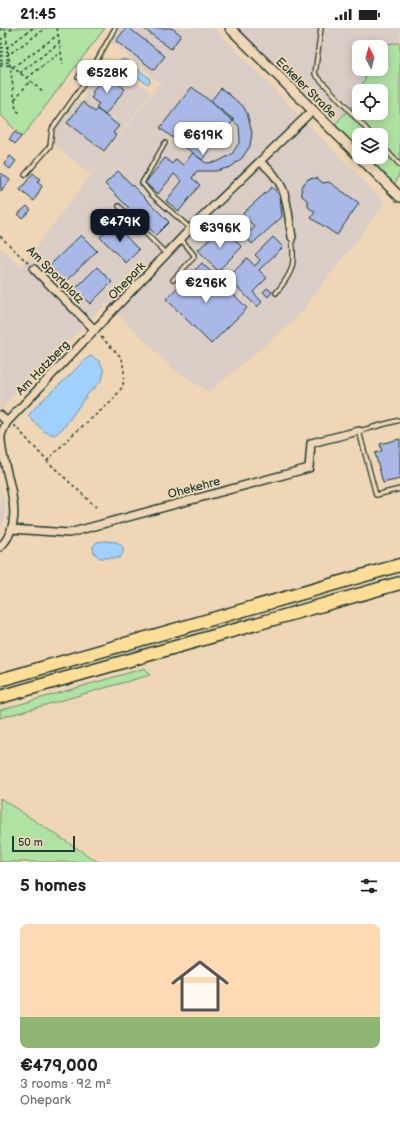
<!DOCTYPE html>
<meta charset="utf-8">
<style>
body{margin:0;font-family:"Balsamiq Sans",sans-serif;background:#f6f6f6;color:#202124;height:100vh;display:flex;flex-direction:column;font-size:15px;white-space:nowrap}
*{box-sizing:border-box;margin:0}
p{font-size:13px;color:#757577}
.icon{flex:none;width:22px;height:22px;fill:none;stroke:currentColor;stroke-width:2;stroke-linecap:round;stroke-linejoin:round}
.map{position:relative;height:834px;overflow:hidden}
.panel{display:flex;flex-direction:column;background:#fff;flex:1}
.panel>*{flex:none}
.needle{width:26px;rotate:354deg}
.buttons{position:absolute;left:352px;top:12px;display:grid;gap:8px}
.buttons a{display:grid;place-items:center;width:36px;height:36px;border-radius:8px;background:#fff;box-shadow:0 2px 10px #0003;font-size:20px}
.scale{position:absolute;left:12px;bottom:10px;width:63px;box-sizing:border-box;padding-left:4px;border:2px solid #1f3d34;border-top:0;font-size:11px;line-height:14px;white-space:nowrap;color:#1f3d34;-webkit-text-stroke:3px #eed6b6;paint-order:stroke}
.price{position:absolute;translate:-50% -34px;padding:0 9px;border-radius:8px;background:#fff;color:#222;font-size:13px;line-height:26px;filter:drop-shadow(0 1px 2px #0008)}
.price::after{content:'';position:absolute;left:50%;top:24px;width:12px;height:9px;margin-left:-6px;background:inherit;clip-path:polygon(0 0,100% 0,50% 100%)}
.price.current{background:#111827;color:#fff}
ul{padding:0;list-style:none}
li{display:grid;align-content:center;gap:8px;height:212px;padding:0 20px}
li span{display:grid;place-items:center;height:124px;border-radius:8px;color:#555}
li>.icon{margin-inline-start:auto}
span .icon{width:72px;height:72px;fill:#fffc;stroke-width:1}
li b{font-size:17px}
h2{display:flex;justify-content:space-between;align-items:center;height:48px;padding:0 20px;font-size:17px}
.status{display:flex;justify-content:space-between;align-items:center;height:28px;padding:0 20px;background:#fff;direction:ltr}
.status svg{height:11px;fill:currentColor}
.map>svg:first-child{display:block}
.built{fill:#d9cdc5}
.green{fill:#b0e2a3;stroke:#68906c;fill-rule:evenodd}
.water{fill:#a0d0fc;stroke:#6c95ac}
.building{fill:#a9b8e7;stroke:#1f3d34}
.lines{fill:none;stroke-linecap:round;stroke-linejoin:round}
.lane-casing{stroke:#1f3d34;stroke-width:6}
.street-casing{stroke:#1f3d34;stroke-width:10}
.secondary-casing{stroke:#1f3d34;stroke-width:12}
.highway-casing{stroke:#1f3d34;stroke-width:15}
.path{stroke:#1f3d34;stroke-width:1.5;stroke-dasharray:3 3;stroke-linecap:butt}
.lane{stroke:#eed6b6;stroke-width:3.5}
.street{stroke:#eed6b6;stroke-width:7}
.secondary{stroke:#eed6b6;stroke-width:9}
.highway{stroke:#fedd96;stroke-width:12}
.labels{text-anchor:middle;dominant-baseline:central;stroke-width:4;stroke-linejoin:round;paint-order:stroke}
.street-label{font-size:12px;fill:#1f3d34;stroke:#eed6b6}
</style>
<div class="status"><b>21:45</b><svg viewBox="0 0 49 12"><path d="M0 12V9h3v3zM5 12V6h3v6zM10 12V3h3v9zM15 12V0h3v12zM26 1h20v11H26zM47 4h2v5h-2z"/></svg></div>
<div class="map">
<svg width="400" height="834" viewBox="0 0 400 834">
<rect width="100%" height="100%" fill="#eed6b6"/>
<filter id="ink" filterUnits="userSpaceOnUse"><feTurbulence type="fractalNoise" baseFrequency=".025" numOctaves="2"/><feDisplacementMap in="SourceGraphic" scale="8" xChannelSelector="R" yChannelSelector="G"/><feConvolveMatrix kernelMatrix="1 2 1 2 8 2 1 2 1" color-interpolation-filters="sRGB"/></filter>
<g filter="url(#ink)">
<path class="built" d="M 119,0 L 214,0 L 385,175 L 296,291 L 209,364 L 172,340 L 107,275 L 4,377 L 0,384 L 0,219 L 21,239 L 160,55 L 111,13 Z
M 236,0 L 400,0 L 400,15 L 378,16 L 377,19 L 359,19 L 359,41 L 369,41 L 355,75 L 330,101 Z
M 105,34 L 111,37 L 116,35 L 117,39 L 151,64 L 90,146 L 57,119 L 54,115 L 55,101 L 77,72 L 81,75 L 84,72 L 87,59 L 93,49 L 96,50 Z
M 0,456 L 5,478 L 5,490 L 0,503 Z"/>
<path class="green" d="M 0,0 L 105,0 L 22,109 L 0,86 Z
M 400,15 L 400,145 L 392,161 L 330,101 L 355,75 L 359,66 L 359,85 L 381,85 L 381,63 L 360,63 L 369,41 L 381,41 L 381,19 L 377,19 L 378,16 ZM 359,107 L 381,107 L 381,129 L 359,129 Z
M 145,640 L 150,647 L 0,690 L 0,682 Z
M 0,770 L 98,834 L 0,834 Z"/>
<path class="water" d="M 124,31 L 128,33 L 149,50 L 150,54 L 148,56 L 126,42 L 121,35 L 121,32 Z
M 91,328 L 100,334 L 104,343 L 102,352 L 87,367 L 65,398 L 55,407 L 45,404 L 28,388 C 41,371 58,359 73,344 C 79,338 83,332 91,328 Z
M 106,513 L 117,514 L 123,519 L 123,525 L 119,530 L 100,530 L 94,525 L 93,518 L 97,514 Z"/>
<path class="building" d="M 126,0 L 129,0 L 165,28 L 154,42 L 116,13 Z
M 143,0 L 172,0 L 181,7 L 171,21 Z
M 82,38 L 86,40 L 80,52 L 75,50 Z
M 107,47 L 125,61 L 105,87 L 96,80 L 99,76 L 91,70 L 94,66 L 92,64 Z
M 192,59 L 234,92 L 202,132 L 160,100 Z
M 221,60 L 243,78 L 247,85 L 252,105 L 250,118 L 242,130 L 231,139 L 216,143 L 197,143 L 192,150 L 200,157 L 179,183 L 166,173 L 182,153 L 174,146 L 158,166 L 145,155 L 165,130 L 172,136 L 176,131 L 183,137 L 193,125 L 206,135 L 217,134 L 232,126 L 240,113 L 239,98 L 210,74 Z
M 83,74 L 95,84 L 97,81 L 119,98 L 113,105 L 116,107 L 104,123 L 67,95 Z
M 15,104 L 21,109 L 15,116 L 9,111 Z
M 10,128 L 16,133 L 10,141 L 4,136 Z
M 118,143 L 169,194 L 156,207 L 105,156 Z
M 1,145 L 10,152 L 1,164 L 0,146 Z
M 33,145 L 40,151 L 37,154 L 42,158 L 34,173 L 20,162 Z
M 317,150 L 323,155 L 329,154 L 359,175 L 337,207 L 311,190 L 315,184 L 308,179 L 308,173 L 302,168 L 301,159 L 308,151 Z
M 272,159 L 280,168 L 282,189 L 252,216 L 245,208 L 255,199 L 242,186 Z
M 27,178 L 31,182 L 22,190 L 18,186 Z
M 114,196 L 139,222 L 126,235 L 100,209 Z
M 222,199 L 242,219 L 218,243 L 198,222 Z
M 81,207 L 97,223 L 65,254 L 49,238 Z
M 273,209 L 283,219 L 259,242 L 267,250 L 253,264 L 262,274 L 257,279 L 228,250 L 247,230 L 255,238 L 260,232 L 255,227 Z
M 202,235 L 247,280 L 211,316 L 166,271 Z
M 97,239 L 112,254 L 90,276 L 75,261 Z
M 267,260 L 272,264 L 268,269 L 263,264 Z
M 400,411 L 400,451 L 383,455 L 375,425 L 382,423 L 380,416 Z"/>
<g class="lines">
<g class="lane-casing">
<path id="lane" d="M 321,0 L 315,46 L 372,107
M 165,115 L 142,155 L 152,167 L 190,200
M 381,117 L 400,137
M 25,147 L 50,118 L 52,101 L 83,57 L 115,0
M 119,178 L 166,226
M 173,252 L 194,229 L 194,227 L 181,211
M 276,265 C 294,243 295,237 292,209
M 400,392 L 359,403 L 376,467 L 400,461"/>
</g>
<g class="street-casing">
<path id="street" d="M 260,134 C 289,155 286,176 292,209
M 34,241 L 95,302
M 0,387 L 7,394
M 11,501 L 69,505 L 309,440 L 311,415 L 359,403
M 0,519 C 31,489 0,442 1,408 C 2,403 5,398 7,394 L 192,199 L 312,83"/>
</g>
<g class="secondary-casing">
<path id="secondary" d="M 230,0 L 400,169"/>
</g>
<g class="highway-casing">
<path id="highway" d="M 0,652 L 400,537
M 0,669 L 400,555"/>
</g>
<path class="path" d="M 5,0 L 16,82 L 20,85
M 57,0 L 63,37
M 0,3 L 2,0
M 5,6 L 13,0
M 0,11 L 6,10
M 0,16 L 7,15
M 0,20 L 7,19 L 33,0
M 0,24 L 8,23
M 0,28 L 8,27 L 46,0
M 0,32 L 8,31
M 0,35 L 9,34
M 0,38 L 10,37 L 44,64
M 13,39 L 58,7
M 20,45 L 59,15
M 27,50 L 61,24
M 15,71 L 30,53
M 0,208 L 29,236
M 14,397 L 47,433 L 96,479
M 47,433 L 71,408 L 112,373 L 123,358 L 124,343 L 122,330 L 100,308"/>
<use href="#lane" class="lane"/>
<use href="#street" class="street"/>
<use href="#secondary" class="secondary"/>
<use href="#highway" class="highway"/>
</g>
</g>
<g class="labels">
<g class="street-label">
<text transform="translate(306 60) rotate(45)">Eckeler Straße</text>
<text transform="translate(55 247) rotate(45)">Am Sportplatz</text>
<text transform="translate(127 253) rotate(-46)">Ohepark</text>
<text transform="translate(43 340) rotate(-46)">Am Hatzberg</text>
<text transform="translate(194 460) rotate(-15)">Ohekehre</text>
</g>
</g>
</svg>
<div class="buttons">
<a><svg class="needle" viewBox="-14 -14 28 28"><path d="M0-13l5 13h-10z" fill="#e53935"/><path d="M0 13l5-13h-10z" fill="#757577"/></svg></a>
<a><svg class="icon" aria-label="locate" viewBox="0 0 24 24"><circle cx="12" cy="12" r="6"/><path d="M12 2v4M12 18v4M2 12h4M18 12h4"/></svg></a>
<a><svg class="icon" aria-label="layers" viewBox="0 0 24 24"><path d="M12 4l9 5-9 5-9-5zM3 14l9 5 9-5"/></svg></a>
</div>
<div class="scale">50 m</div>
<b class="price" style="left:107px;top:66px">€528K</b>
<b class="price" style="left:203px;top:128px">€619K</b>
<b class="price current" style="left:120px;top:215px">€479K</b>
<b class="price" style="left:220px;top:221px">€396K</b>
<b class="price" style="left:206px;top:276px">€296K</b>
</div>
<section class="panel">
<h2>5 homes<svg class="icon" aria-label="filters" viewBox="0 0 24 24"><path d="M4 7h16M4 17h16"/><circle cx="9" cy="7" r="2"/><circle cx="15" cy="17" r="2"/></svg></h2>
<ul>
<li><span style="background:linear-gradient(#ffd9b3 75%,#8fb573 0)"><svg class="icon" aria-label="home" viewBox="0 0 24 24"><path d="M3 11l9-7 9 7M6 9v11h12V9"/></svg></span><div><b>€479,000</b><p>3 rooms · 92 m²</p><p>Ohepark</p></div></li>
</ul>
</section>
